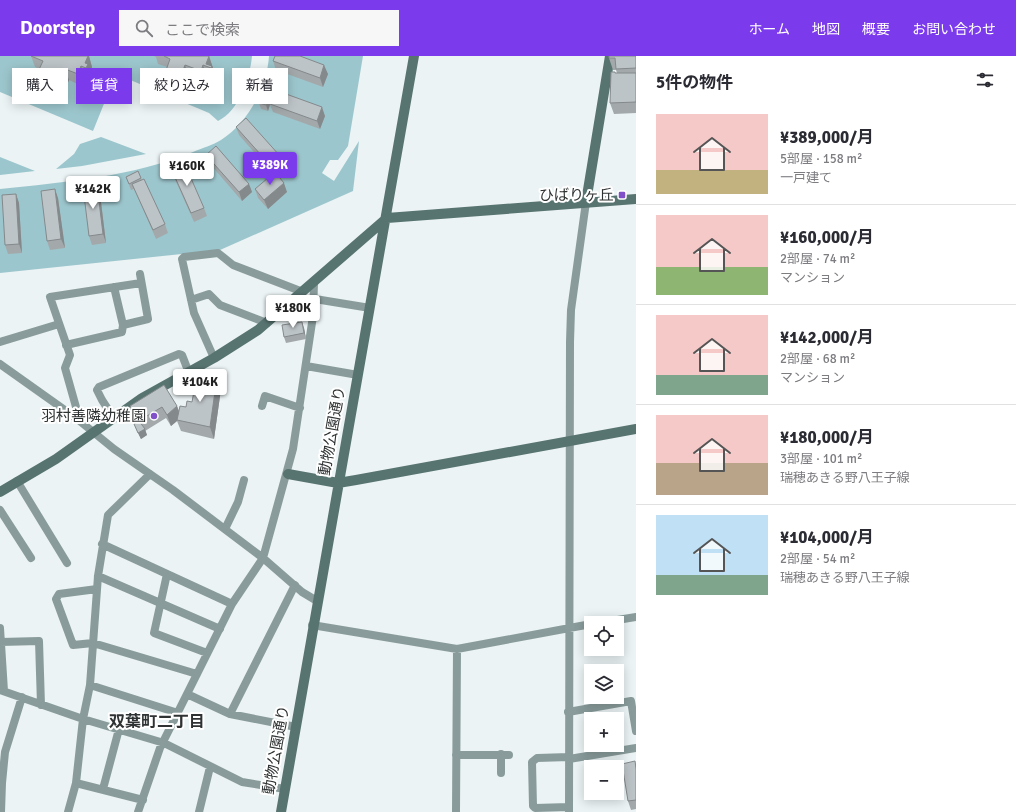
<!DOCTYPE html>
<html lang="ja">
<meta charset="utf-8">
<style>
body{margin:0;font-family:Signika,"Noto Sans JP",sans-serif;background:#f7f7f7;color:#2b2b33;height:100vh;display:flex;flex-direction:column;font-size:15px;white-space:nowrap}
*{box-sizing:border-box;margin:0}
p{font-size:13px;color:#7c7c81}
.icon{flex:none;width:22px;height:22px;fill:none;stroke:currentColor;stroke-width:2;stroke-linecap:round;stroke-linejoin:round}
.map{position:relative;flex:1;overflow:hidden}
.drawer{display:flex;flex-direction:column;background:#fff;width:380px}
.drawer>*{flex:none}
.banner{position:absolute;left:12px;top:12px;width:380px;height:36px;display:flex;gap:8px}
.buttons{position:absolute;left:584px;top:560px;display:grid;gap:8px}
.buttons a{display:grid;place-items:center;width:40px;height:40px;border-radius:0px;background:#fff;box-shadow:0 2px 10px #0003;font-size:20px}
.price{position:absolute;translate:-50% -34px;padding:0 9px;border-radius:4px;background:#fff;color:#222;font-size:13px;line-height:26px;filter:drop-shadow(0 1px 2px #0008)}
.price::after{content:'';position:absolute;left:50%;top:24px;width:12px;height:9px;margin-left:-6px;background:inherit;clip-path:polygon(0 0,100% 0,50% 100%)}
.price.current{background:#7c3aed;color:#fff}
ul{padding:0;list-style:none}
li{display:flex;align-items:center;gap:12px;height:100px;padding:0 20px}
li+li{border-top:1px solid #e1e1e2}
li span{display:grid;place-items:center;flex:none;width:112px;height:80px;border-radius:0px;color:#555}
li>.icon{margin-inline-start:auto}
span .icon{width:48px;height:48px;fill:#fffc;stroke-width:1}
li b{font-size:17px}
h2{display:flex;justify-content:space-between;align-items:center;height:48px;padding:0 20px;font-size:17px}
.chip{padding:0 14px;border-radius:0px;background:#fff;box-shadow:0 2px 10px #0003;font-size:14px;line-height:36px}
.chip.current{background:#7c3aed;color:#fff}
header{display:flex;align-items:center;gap:24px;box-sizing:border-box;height:56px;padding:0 20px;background:#7c3aed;color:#fff}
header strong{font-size:19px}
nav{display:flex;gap:22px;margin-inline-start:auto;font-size:14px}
.search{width:280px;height:36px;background:#f7f7f7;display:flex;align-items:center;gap:10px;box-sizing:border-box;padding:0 14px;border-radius:0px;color:#7c7c81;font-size:15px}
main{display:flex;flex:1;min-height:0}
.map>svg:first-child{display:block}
.green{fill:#9cc6cd}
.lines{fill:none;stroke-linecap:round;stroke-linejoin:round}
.street{stroke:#899c9b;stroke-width:8}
.secondary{stroke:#587471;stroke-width:10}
.wall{fill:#a3a9ab}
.shaded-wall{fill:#84898b}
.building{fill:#bdc4c7;stroke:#84898b}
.poi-dot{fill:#814fc8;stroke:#fff;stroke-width:1.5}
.labels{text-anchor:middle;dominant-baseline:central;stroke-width:4;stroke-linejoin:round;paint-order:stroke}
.poi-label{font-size:15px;fill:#2f3233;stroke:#fff;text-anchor:end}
.street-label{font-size:15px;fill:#2f3233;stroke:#fff}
.neighbourhood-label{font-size:16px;font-weight:bold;fill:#2f3233;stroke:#fff}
</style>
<header>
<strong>Doorstep</strong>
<div class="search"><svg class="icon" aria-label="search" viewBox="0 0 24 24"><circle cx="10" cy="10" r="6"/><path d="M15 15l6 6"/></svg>ここで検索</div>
<nav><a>ホーム</a><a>地図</a><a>概要</a><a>お問い合わせ</a></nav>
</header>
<main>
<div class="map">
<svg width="636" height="756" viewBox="0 0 636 756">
<rect width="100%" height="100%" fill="#ebf3f4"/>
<path class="green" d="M 0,0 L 252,0 C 250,22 239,55 218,65 L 209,57 L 116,18 L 93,75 L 0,36 Z
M 269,0 L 363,0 L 348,90 L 338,104 L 330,104 L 322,117 L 334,125 L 359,85 L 353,135 L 220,194 L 0,217 L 0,133 C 65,126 132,121 193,96 C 202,92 213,89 221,84 C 248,67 267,31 269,0 Z
M 101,81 L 146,98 L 82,110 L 56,113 L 74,98 L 80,88 Z
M 0,101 L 35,115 L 0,119 Z"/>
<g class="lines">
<path class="street" d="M 315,243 L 370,252
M 191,244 L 209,238 L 220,249 L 267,267
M 123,269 L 148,263 L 140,218
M 0,286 L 59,268
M 66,289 L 122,276 L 123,269 L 114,231
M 214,302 L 194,257 L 182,203 L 184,201 L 218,197 L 233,209 L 303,236
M 0,308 L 76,362 L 114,393 L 173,434 L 263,502 L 302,536 L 317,545
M 306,310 L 358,319
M 262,350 L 265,340 L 300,352
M 113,361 L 102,344 L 97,334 L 99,331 L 179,298 L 182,299 L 189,317
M 76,362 L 76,351 L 65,312 L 70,299 L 50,241 L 141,227
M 17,425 L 67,507
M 0,454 L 31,502
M 225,473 L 238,446 L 244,424
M 102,488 L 232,548
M 167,518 L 154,577 L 207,597
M 98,520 L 220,573
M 97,533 L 59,538 L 56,543 L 73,589 L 93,587 L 197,618
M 599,567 L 636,561
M 312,569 L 457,593 L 591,568
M 0,572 L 4,635
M 1,586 L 39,585 L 41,649
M 90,629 L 178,657
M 0,634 L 83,663 L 164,687 L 242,726 L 285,733
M 187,638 L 230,658 L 296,671
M 568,656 L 631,645 L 636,675
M 230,658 L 295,529
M 501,698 L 501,717
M 456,699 L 509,699
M 569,703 L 636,692
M 76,727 L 143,744
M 103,733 L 119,673
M 569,751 L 535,752 L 533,750 L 532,706 L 537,702 L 569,701
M 1,756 L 2,727 L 5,696 L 22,641
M 68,756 L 76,727 L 83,663 L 90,629 L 98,520 L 108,459 L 150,418
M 138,756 L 160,692 L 232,548 L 263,502 L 293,393 L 313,260 L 314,226
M 199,756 L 210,711
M 456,756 L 457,593
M 569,756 L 570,286 L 571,254 L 586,146"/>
<path class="secondary" d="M 586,146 L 610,0
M 288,418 L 338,427 L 356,424 L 636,373
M 0,436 L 56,403 L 142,342 L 214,302 L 258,274 L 387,162 L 636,143
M 281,756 L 414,0"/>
</g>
<path class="wall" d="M 31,0 L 89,0 L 92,11 L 91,15 L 92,20 L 91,24 L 86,22 L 82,30 L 69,24 L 62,41 L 53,37 L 50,42 L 47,40 L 45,35 L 40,33 L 35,22 L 39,13 L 35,11 Z
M 154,0 L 209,0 L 213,12 L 213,13 L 216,22 L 215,24 L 207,21 L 205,27 L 189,21 L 183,37 L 177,35 L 174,42 L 172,41 L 164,20 L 167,11 L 158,8 L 156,1 Z
M 636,0 L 636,57 L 614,58 L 610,47 L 616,17 L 617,17 L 616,14 L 613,14 L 609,2 Z
M 273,5 L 328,18 L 323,31 L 276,14 Z
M 272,42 L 325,60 L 320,73 L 273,56 L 270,49 L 268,55 L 261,53 L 259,47 Z
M 236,71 L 280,100 L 283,109 L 275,116 L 287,136 L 268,153 L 258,142 L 255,133 L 273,118 L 239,79 Z
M 206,99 L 249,128 L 252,136 L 242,145 L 210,108 Z
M 170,110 L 204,152 L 207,160 L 194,166 L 173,119 Z
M 138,115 L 142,124 L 165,168 L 168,177 L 156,183 L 134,133 L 131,134 L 126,121 Z
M 97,129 L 100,138 L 106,187 L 92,189 L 89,180 Z
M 16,138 L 19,147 L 22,197 L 8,198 L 5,189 Z
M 58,142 L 65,192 L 50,194 L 47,185 Z
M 304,272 L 306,283 L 286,287 L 284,281 Z
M 221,333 L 214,383 L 181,375 L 177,365 L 171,370 L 166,362 L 145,375 L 147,379 L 141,383 L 134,368 L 137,365 L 134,361 L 130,350 L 177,350 L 179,355 L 186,351 L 192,346 Z
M 635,705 L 636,709 L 636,753 L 631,754 L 628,745 Z"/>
<path class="shaded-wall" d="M 88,0 L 89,0 L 92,11 L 91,15 L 92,20 L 91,24 L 85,7 Z
M 209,0 L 213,12 L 213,13 L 216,22 L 215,24 L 211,12 L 206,8 Z
M 185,9 L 189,21 L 183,37 L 179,25 Z
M 203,9 L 207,21 L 205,27 L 201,15 Z
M 324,9 L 328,18 L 323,31 L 320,22 Z
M 81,10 L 86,22 L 82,30 L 78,18 Z
M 65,13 L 69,24 L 62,41 L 58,29 Z
M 173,23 L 177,35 L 174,42 L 170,30 Z
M 48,25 L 53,37 L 50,42 L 46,30 Z
M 270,37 L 272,42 L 268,55 L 266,49 Z
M 322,51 L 325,60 L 320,73 L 317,65 Z
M 280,100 L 283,109 L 273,118 L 270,109 Z
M 284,127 L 287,136 L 268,153 L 264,144 Z
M 249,128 L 252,136 L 242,145 L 239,136 Z
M 97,129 L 100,138 L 106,187 L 103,178 Z
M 55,133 L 58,142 L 65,192 L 61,183 Z
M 16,138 L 19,147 L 22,197 L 19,188 Z
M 302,266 L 304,272 L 306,283 L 304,277 Z
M 217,321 L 221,333 L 214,383 L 210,371 Z
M 177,350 L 181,362 L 177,364 L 177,365 L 171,370 L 167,359 Z
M 145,373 L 147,379 L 141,383 L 138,377 Z"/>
<path class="building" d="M 31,0 L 88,0 L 85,7 L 88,8 L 86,12 L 81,10 L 78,18 L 65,13 L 58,29 L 48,25 L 46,30 L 43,29 L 44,25 L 35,22 L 43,5 Z
M 164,0 L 209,0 L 206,8 L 212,10 L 211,12 L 203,9 L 201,15 L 185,9 L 179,25 L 173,23 L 170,30 L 168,29 L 170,23 L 164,20 L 170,3 Z
M 275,0 L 300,0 L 324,9 L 320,22 L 273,5 Z
M 609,0 L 636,0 L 636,12 L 616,13 L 615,2 L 609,2 Z
M 611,16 L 615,16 L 615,17 L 636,17 L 636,46 L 610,47 Z
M 275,34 L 322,51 L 317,65 L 270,48 Z
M 263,35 L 270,37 L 266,49 L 259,47 Z
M 246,62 L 280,100 L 270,109 L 236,71 Z
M 216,90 L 249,128 L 239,136 L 206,99 Z
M 183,104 L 204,152 L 191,157 L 170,110 Z
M 138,115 L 141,122 L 129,128 L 126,121 Z
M 275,116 L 284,127 L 264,144 L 255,133 Z
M 144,123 L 165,168 L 153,174 L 132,128 Z
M 97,129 L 103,178 L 89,180 L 83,131 Z
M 55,133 L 61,183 L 47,185 L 41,135 Z
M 16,138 L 19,188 L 5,189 L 2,139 Z
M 302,266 L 304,277 L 284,281 L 282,269 Z
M 201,318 L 217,321 L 210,371 L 177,364 L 180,350 L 186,351 L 187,345 L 192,346 L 196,324 L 198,325 L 200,319 Z
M 164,329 L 177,350 L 167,359 L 162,351 L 140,364 L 130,350 Z
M 139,365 L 145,373 L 138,377 L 134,368 Z
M 635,705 L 636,713 L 636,744 L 628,745 L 622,708 Z"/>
<g class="poi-dot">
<rect x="618" y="135" width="8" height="8" rx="2"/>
<circle cx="154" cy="360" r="4"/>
</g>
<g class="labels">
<g class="poi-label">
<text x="614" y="139">ひばりヶ丘</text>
<text x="146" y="360">羽村善隣幼稚園</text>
</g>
<g class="street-label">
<text transform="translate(332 375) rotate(-80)">動物公園通り</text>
<text transform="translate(276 694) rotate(-80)">動物公園通り</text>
</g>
<g class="neighbourhood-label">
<text x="157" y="666">双葉町二丁目</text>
</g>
</g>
</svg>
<div class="buttons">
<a><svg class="icon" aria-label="locate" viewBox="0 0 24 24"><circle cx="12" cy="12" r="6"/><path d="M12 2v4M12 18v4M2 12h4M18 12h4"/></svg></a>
<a><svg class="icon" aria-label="layers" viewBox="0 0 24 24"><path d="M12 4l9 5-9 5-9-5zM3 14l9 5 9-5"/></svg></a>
<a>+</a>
<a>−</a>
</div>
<b class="price current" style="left:270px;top:130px">¥389K</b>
<b class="price" style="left:187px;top:131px">¥160K</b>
<b class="price" style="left:93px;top:154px">¥142K</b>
<b class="price" style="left:293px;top:273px">¥180K</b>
<b class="price" style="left:200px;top:347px">¥104K</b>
<div class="banner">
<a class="chip">購入</a>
<a class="chip current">賃貸</a>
<a class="chip">絞り込み</a>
<a class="chip">新着</a>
</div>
</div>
<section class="drawer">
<h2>5件の物件<svg class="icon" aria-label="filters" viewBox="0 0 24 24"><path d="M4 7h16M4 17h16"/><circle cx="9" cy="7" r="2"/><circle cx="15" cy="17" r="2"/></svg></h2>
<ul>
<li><span style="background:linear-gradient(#f6c9c9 70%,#c2b280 0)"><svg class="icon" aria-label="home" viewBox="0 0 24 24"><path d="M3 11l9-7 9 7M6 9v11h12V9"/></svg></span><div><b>¥389,000/月</b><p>5部屋 · 158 m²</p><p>一戸建て</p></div></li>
<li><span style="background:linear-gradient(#f6c9c9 65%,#8fb573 0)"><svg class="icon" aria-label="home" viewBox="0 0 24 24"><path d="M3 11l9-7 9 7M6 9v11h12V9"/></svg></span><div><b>¥160,000/月</b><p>2部屋 · 74 m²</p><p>マンション</p></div></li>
<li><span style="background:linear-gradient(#f6c9c9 75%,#7fa58c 0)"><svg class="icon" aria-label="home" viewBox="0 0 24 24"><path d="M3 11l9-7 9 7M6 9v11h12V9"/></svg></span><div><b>¥142,000/月</b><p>2部屋 · 68 m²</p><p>マンション</p></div></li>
<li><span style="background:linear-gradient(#f6c9c9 60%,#b9a48a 0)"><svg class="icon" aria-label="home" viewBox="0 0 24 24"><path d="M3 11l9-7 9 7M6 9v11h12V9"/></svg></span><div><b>¥180,000/月</b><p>3部屋 · 101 m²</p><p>瑞穂あきる野八王子線</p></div></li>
<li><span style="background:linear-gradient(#bfe0f5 75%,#7fa58c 0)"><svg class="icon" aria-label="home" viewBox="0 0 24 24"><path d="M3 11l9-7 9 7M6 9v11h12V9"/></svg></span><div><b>¥104,000/月</b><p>2部屋 · 54 m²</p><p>瑞穂あきる野八王子線</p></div></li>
</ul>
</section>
</main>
